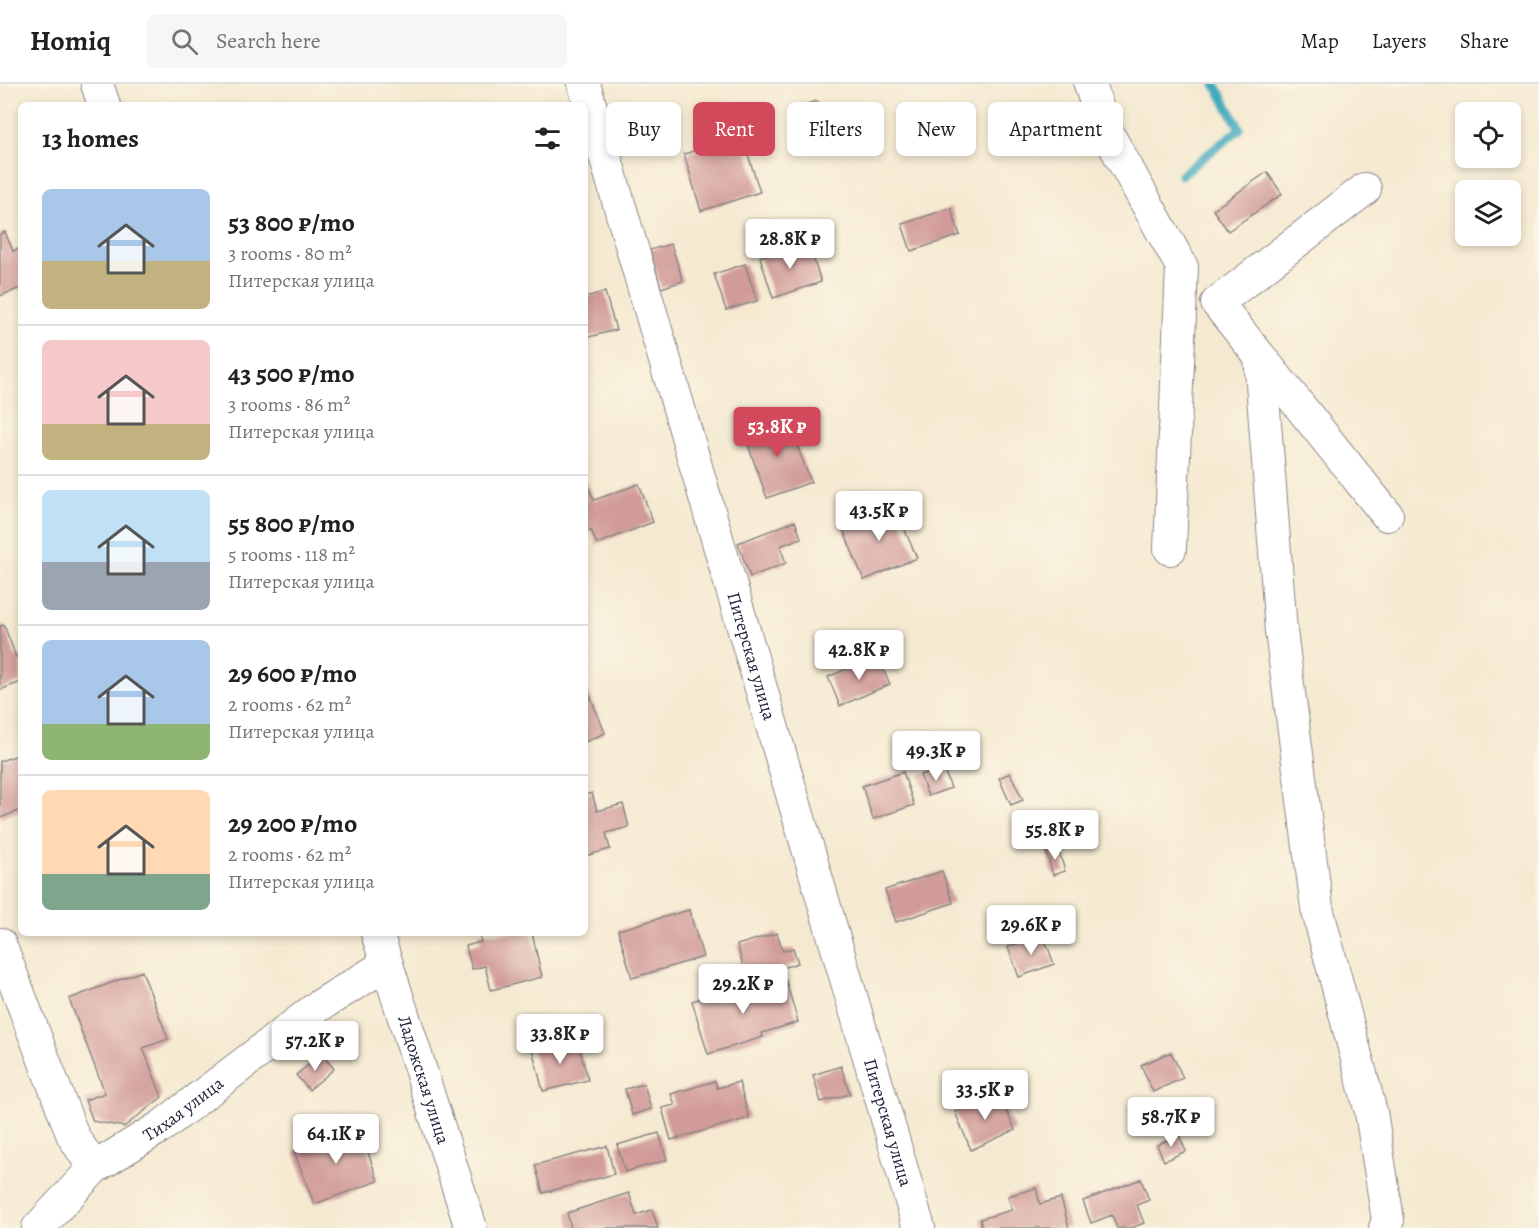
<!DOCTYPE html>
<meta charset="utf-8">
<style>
body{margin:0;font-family:Alegreya,serif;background:#f6f6f6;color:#202124;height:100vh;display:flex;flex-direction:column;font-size:22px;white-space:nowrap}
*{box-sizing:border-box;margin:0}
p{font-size:20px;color:#757577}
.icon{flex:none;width:33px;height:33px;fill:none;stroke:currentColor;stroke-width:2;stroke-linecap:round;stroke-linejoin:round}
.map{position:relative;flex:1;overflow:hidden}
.details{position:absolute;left:18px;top:18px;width:570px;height:834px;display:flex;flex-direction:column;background:#fff;border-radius:9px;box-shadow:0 3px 9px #0003}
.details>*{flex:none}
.guide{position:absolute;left:606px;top:18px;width:570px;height:54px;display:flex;gap:12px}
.fabs{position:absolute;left:1455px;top:18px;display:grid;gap:12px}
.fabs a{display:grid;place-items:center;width:66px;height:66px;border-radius:9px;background:#fff;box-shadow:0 3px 9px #0003;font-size:30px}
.price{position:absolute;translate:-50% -51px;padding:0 14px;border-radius:6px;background:#fff;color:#222;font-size:20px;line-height:39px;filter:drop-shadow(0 2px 3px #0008)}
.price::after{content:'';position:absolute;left:50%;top:36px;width:18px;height:14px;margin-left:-9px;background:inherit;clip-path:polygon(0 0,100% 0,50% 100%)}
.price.active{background:#d1495b;color:#fff}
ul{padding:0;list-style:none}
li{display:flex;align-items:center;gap:18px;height:150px;padding:0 24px}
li+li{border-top:2px solid #e0e0e0}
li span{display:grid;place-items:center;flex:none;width:168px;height:120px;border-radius:9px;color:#555}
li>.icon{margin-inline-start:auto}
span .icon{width:72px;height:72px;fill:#fffc;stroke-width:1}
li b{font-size:26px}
h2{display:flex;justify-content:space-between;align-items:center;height:72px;padding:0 24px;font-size:26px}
.chip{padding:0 21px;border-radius:9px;background:#fff;box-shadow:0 3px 9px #0003;font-size:21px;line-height:54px}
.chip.active{background:#d1495b;color:#fff}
header{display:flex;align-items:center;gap:36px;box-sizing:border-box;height:84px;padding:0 30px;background:#fff;border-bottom:2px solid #e0e0e0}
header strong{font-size:28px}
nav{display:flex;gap:33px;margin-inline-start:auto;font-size:21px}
.search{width:420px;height:54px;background:#f6f6f6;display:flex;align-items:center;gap:15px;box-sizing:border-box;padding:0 21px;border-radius:9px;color:#757577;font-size:22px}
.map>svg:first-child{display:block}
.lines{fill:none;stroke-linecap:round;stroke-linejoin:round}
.stream{stroke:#3fabbe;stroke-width:9}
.building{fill:#d19b99}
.minor-casing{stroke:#8c8686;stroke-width:34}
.minor{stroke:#fff;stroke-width:32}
.labels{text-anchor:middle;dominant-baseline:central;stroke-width:4.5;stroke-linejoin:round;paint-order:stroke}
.street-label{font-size:18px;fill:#22223b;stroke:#fcf5e5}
</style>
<header>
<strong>Homiq</strong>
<div class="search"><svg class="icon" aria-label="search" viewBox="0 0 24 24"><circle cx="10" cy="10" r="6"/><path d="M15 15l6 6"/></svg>Search here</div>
<nav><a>Map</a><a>Layers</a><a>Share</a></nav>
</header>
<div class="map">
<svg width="1539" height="1144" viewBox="0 0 1539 1144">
<rect width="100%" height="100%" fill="#fcf5e5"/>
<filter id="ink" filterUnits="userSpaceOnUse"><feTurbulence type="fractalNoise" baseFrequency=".0167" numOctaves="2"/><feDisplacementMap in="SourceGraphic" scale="12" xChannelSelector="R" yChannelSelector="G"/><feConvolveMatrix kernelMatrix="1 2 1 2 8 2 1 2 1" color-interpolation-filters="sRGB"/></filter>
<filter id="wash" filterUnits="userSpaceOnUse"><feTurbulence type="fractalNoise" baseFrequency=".008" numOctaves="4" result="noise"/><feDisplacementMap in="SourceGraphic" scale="24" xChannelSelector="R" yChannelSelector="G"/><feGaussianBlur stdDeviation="1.35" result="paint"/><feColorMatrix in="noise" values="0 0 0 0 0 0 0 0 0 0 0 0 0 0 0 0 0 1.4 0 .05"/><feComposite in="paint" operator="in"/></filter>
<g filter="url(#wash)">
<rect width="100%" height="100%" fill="#f5ead1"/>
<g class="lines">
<path class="stream" d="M 1181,91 L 1240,45 L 1215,0"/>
</g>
<g id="blocks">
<path class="building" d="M 817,17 L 825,46 L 804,52 L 796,23 Z
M 742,52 L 760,108 L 701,127 L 684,70 Z
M 1267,88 L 1282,110 L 1228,147 L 1213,126 Z
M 951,124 L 960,151 L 911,167 L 902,140 Z
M 5,148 L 13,167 L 21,164 L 21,204 L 0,212 L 0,150 Z
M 808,158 L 821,198 L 773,214 L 760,173 Z
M 671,160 L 683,197 L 661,204 L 650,166 Z
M 745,180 L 757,217 L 726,226 L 714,190 Z
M 605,208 L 616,246 L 585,254 L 585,213 Z
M 787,335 L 811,398 L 767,414 L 744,350 Z
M 585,394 L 594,416 L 639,400 L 653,438 L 597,460 L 591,446 L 585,449 Z
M 893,419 L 917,474 L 864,496 L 841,441 Z
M 795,437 L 801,454 L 780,462 L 786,479 L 750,493 L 738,459 Z
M 4,541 L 16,573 L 21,571 L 21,598 L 0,606 L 0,542 Z
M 877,572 L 890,600 L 840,622 L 828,593 Z
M 585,599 L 605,649 L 585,658 Z
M 21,670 L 21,726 L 0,734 L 0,677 Z
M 943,683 L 951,704 L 928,712 L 920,691 Z
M 903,688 L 914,721 L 873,735 L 862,702 Z
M 1010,689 L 1023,716 L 1011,721 L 999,694 Z
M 592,709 L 597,727 L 623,720 L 629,743 L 606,749 L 610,765 L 585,772 L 585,711 Z
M 1058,764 L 1065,787 L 1053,791 L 1046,767 Z
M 942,787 L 953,819 L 896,838 L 885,806 Z
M 689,826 L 703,873 L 632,894 L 618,846 Z
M 479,849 L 532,849 L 542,893 L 491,906 L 485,882 L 472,885 L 466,862 L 481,858 Z
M 777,849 L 783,867 L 793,864 L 798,879 L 747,895 L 737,861 Z
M 1043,850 L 1054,880 L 1019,893 L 1008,863 Z
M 142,887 L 168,955 L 143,964 L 162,1013 L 124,1043 L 93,1037 L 85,1016 L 105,1009 L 69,915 Z
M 786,897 L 798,938 L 762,949 L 763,953 L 708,970 L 692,917 L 747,900 L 749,908 Z
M 577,954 L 588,996 L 543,1007 L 532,965 Z
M 1171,968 L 1183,994 L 1153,1008 L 1141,981 Z
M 322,970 L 334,985 L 309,1006 L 296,991 Z
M 841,982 L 850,1010 L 821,1018 L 813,991 Z
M 715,997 L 717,1004 L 739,998 L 749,1034 L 671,1056 L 662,1024 L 675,1021 L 671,1010 Z
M 644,1000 L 651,1025 L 632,1031 L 625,1005 Z
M 998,1009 L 1015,1046 L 971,1066 L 955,1028 Z
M 359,1043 L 378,1097 L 314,1120 L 294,1067 L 310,1061 L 307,1055 L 331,1046 L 333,1053 Z
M 659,1049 L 667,1076 L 625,1088 L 617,1061 Z
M 1179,1051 L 1186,1067 L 1164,1077 L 1157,1061 Z
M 607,1062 L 614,1090 L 543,1109 L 535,1081 Z
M 1141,1095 L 1149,1116 L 1137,1121 L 1144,1139 L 1131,1144 L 1117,1144 L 1112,1131 L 1091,1139 L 1083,1117 Z
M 1036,1104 L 1040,1120 L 1061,1114 L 1069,1144 L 982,1144 L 980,1135 L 1012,1126 L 1008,1112 Z
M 629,1109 L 636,1131 L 652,1126 L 658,1144 L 571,1144 L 567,1129 Z"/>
</g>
</g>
<g filter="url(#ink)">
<use href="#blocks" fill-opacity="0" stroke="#8c8686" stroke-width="1.5"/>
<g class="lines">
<g class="minor-casing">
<g id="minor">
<path d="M 97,0 L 104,21"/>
<path id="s1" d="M 584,0 L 919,1144"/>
<path d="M 1090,0 L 1103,41 L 1182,183 L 1170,465"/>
<path d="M 1365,105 L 1217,219 L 1387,431"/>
<path d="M 1260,273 L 1281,547 L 1317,824 L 1371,1028 L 1388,1136 L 1385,1144"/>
<path id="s2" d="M 377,849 L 471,1144"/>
<path d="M 0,860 L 73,1052 L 94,1084"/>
<path id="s3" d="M 38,1144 L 94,1084 L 162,1042 L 319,922 L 387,880"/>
</g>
</g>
<use href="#minor" class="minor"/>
</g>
</g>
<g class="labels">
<g class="street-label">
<text stroke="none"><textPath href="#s1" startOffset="596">Питерская улица</textPath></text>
<text stroke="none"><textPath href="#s2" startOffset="154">Ладожская улица</textPath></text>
<text stroke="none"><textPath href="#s3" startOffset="189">Тихая улица</textPath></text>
<text stroke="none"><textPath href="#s1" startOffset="1082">Питерская улица</textPath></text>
</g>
</g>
</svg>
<div class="fabs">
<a><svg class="icon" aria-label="locate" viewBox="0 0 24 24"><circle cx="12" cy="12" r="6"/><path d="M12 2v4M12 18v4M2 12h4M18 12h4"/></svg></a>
<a><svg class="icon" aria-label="layers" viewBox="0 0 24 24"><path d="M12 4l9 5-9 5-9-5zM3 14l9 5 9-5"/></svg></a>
</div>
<b class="price" style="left:790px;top:186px">28.8K ₽</b>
<b class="price active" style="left:777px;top:374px">53.8K ₽</b>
<b class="price" style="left:879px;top:458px">43.5K ₽</b>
<b class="price" style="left:859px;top:597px">42.8K ₽</b>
<b class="price" style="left:936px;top:698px">49.3K ₽</b>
<b class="price" style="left:1055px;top:777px">55.8K ₽</b>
<b class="price" style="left:1031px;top:872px">29.6K ₽</b>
<b class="price" style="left:743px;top:931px">29.2K ₽</b>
<b class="price" style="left:560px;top:981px">33.8K ₽</b>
<b class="price" style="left:315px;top:988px">57.2K ₽</b>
<b class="price" style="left:985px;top:1037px">33.5K ₽</b>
<b class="price" style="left:1171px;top:1064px">58.7K ₽</b>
<b class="price" style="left:336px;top:1081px">64.1K ₽</b>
<div class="guide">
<a class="chip">Buy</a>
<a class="chip active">Rent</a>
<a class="chip">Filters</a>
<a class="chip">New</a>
<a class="chip">Apartment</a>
</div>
<section class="details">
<h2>13 homes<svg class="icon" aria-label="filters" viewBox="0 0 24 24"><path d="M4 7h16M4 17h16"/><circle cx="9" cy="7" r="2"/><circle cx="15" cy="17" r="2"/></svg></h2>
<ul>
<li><span style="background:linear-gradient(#a9c7e8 60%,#c2b280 0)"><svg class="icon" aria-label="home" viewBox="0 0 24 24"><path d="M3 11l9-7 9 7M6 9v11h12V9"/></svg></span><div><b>53 800 ₽/mo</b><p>3 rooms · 80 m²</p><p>Питерская улица</p></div></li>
<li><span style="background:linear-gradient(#f6c9c9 70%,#c2b280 0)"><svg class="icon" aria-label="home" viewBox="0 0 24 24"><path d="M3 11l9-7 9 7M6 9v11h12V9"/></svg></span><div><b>43 500 ₽/mo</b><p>3 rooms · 86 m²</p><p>Питерская улица</p></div></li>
<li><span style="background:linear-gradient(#bfe0f5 60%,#9aa5b1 0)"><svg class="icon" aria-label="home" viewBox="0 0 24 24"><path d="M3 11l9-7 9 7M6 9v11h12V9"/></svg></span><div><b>55 800 ₽/mo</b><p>5 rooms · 118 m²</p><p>Питерская улица</p></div></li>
<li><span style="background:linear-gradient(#a9c7e8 70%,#8fb573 0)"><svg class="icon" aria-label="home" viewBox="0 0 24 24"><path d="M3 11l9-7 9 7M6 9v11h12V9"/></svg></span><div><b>29 600 ₽/mo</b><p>2 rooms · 62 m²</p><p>Питерская улица</p></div></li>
<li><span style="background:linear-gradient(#ffd9b3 70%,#7fa58c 0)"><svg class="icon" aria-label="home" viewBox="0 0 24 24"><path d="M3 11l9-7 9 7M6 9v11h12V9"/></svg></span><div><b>29 200 ₽/mo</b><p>2 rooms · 62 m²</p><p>Питерская улица</p></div></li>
</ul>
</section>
</div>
